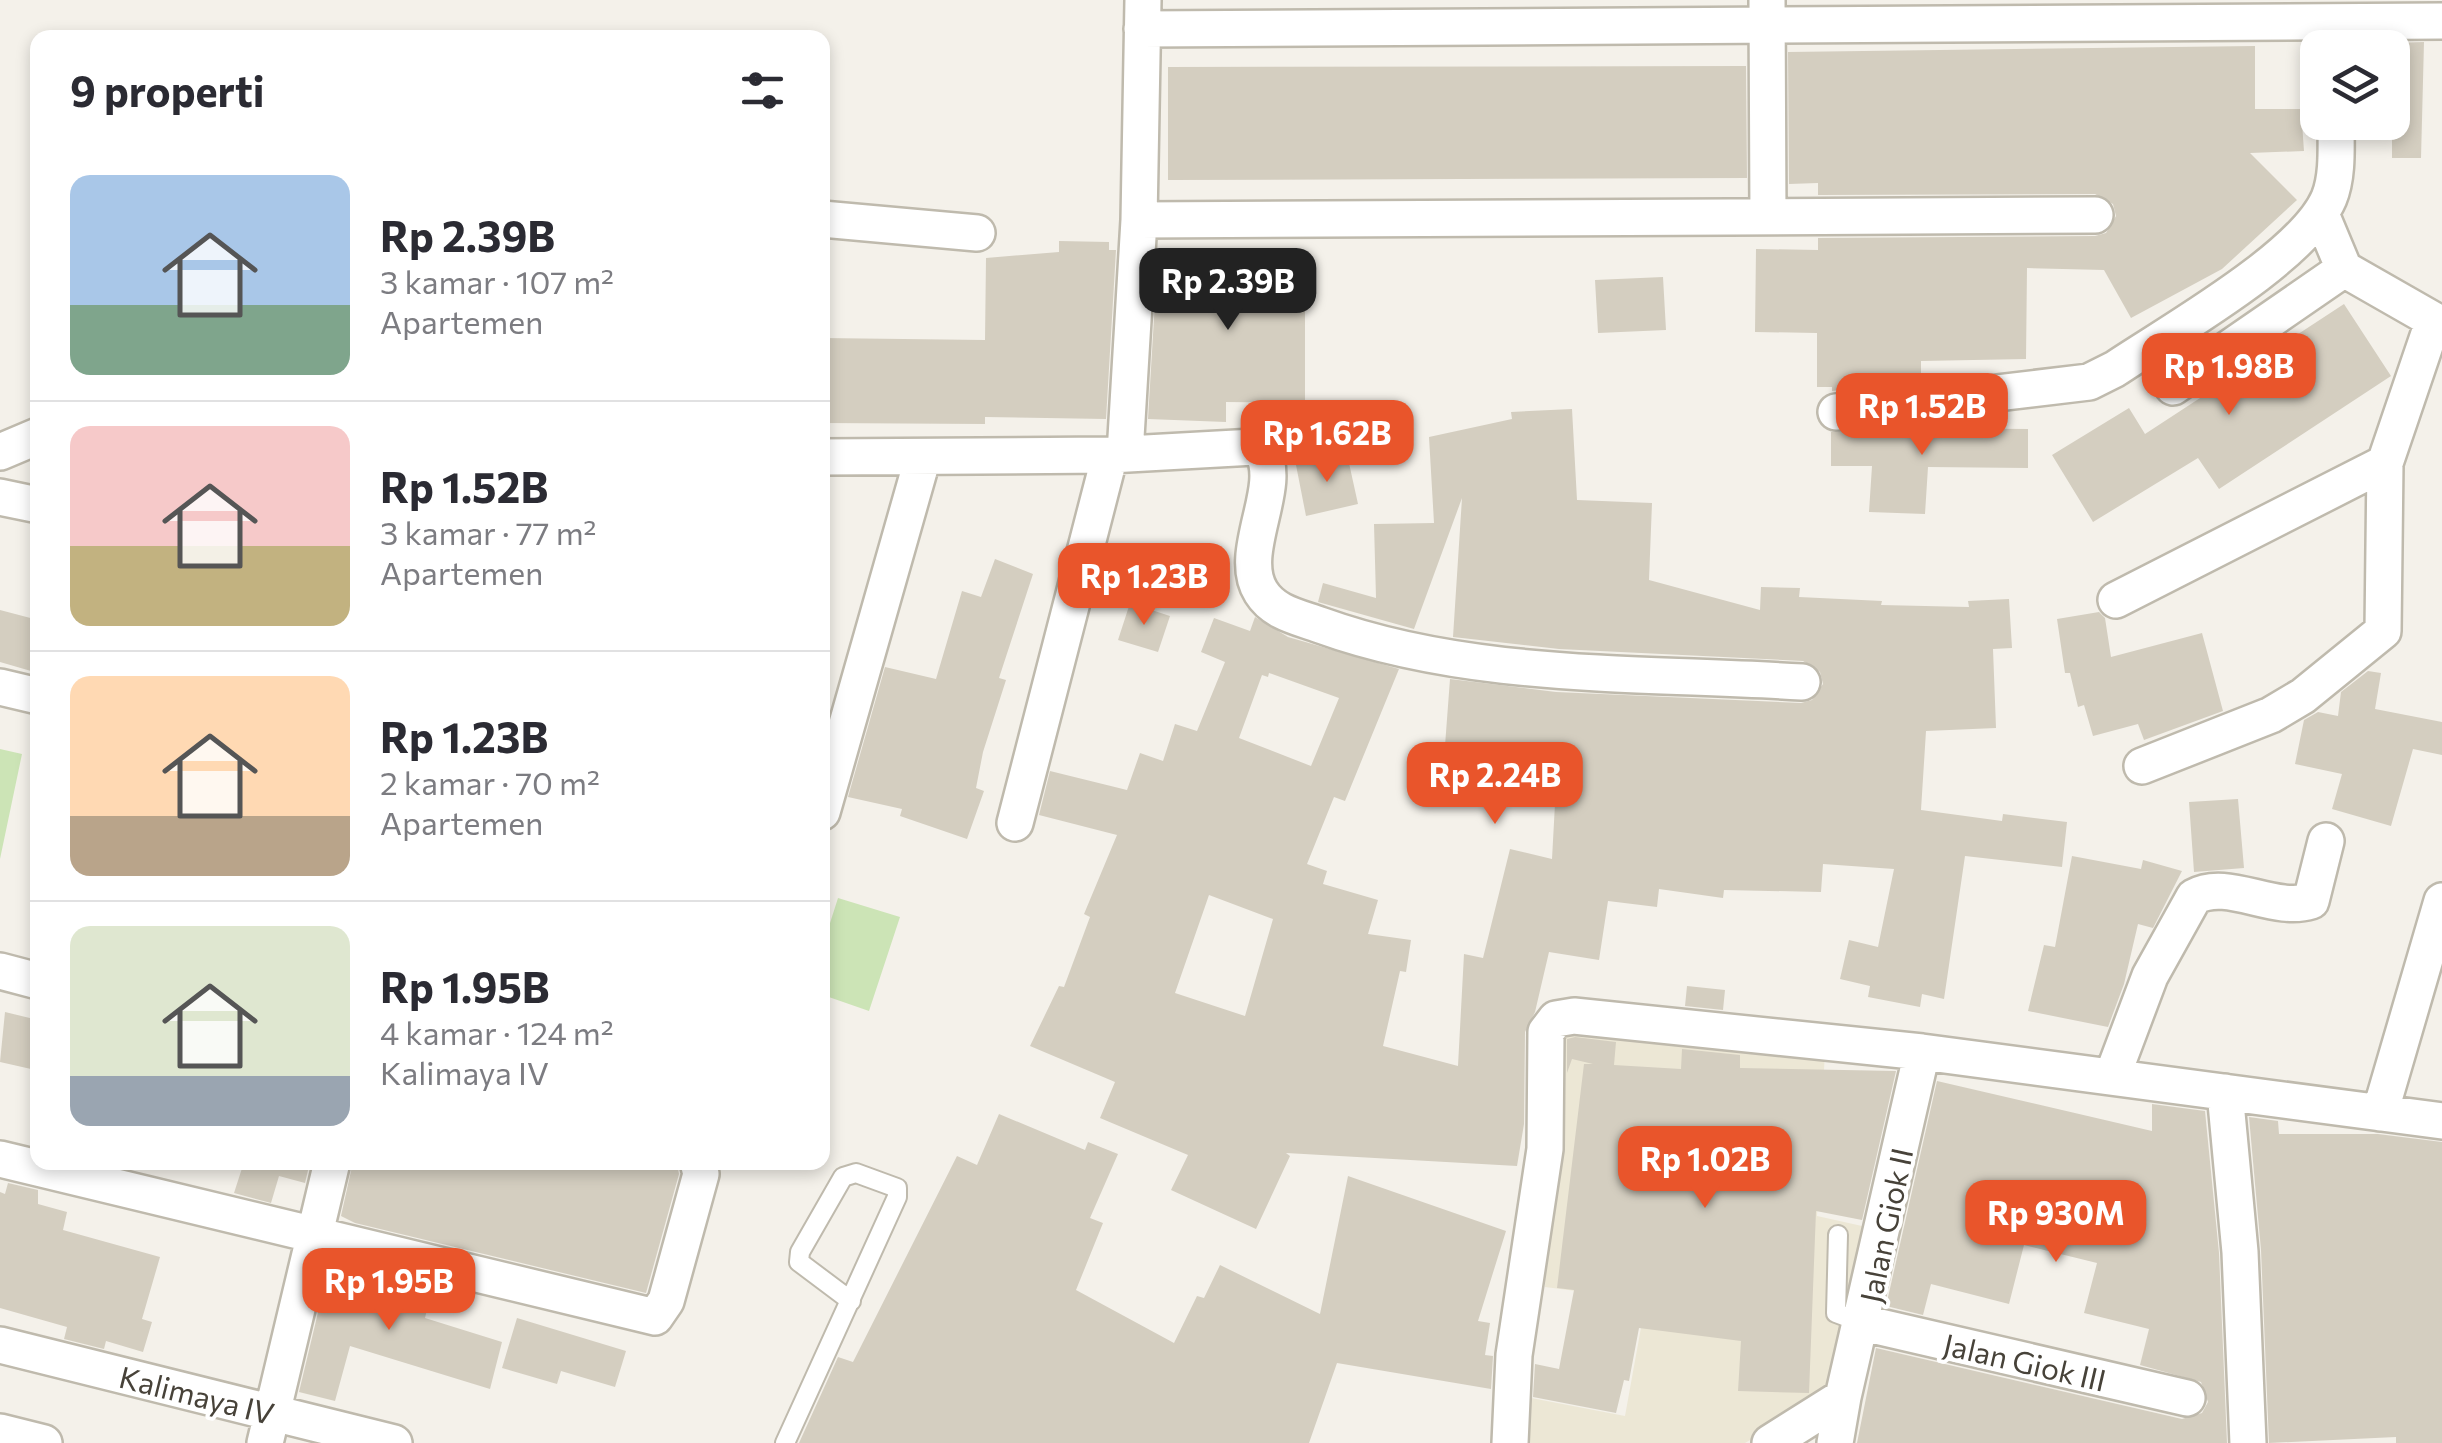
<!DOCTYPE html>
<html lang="id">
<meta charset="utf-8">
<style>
body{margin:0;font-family:Commissioner,sans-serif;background:#f7f7f7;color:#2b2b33;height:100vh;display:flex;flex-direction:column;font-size:38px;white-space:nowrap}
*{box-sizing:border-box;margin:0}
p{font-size:32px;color:#7c7c81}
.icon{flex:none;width:55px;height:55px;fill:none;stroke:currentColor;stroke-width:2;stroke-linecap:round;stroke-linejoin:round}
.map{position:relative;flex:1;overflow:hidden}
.side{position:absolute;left:30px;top:30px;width:800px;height:1140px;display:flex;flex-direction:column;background:#fff;border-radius:20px;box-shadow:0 5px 15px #0003}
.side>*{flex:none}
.controls{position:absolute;left:2300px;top:30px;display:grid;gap:20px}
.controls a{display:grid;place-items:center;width:110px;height:110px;border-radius:20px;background:#fff;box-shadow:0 5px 15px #0003;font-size:50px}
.price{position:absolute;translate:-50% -85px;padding:0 22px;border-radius:20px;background:#e9552b;color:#fff;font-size:32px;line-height:65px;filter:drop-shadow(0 2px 5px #0008)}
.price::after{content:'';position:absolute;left:50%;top:60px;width:30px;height:22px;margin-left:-15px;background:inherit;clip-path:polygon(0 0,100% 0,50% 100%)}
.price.selected{background:#222;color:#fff}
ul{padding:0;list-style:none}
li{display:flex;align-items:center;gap:30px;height:250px;padding:0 40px}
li+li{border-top:2px solid #e1e1e2}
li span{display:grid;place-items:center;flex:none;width:280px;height:200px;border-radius:20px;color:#555}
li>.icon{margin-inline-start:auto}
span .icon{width:120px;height:120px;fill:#fffc;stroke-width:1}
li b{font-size:42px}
h2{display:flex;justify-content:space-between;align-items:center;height:120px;padding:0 40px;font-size:42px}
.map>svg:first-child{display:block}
.education{fill:#ece7d5}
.green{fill:#cce4b6}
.building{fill:#d4cec0;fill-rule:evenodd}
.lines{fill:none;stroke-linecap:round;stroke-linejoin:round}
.lane-casing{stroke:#bfbaad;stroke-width:22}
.street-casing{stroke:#bfbaad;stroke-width:40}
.lane{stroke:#fff;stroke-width:18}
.street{stroke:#fff;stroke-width:35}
.labels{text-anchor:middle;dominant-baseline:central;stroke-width:8;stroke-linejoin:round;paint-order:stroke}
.street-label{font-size:30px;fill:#474239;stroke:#fff}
</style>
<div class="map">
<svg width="2442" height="1443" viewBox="0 0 2442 1443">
<rect width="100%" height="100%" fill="#f4f1ea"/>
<path class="education" d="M 1554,1024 L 1825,1049 L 1817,1216 L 1871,1228 L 1834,1390 L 1745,1443 L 1522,1443 L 1526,1397 L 1625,1416 L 1646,1300 L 1545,1287 Z"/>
<path class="green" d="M 0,749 L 22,754 L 0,859 Z
M 838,898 L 900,917 L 869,1011 L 823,995 L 823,945 Z"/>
<path class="building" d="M 2424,42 L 2421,158 L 2392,158 L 2392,43 Z
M 2255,46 L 2255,109 L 2301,109 L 2304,151 L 2250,153 L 2297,200 L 2222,269 L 2131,318 L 2104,270 L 2027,268 L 2026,359 L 1921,361 L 1921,381 L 1832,391 L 1832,387 L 1817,387 L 1817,333 L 1755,332 L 1756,249 L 1818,250 L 1818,238 L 2095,236 L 2106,233 L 2116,216 L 2113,204 L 2095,194 L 1818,195 L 1818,183 L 1789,184 L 1788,52 Z
M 1746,66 L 1747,178 L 1168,180 L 1168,67 Z
M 1059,241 L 1109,242 L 1109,250 L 1116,250 L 1106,419 L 985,417 L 985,424 L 822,423 L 822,338 L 985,340 L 986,258 L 1059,252 Z
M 1158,251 L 1313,256 L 1312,306 L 1305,306 L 1305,403 L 1226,402 L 1226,422 L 1148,419 Z
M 1663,277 L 1666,330 L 1598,333 L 1595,280 Z
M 2344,304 L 2391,376 L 2219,489 L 2198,458 L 2093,522 L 2052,455 L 2129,408 L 2145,434 Z
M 1572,409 L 1577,500 L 1652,503 L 1649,580 L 1760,610 L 1761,587 L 1800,588 L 1799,597 L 1882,601 L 1881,605 L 1969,607 L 1968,601 L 2009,599 L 2012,648 L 1993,649 L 1996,728 L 1926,731 L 1921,810 L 2002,821 L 2003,814 L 2067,822 L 2062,867 L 1965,856 L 1944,999 L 1922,994 L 1920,1007 L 1868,997 L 1870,986 L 1840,979 L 1849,940 L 1878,947 L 1894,869 L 1823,864 L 1821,892 L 1724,890 L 1723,898 L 1659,889 L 1657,907 L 1608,901 L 1599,960 L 1549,952 L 1535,1012 L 1525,1032 L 1524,1124 L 1517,1166 L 1286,1153 L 1290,1156 L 1256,1229 L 1171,1190 L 1188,1155 L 1100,1118 L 1115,1082 L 1030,1046 L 1059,986 L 1064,987 L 1090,917 L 1084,914 L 1117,835 L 1039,815 L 1050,771 L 1127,790 L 1140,753 L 1163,761 L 1175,724 L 1197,731 L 1225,662 L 1201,652 L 1214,618 L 1250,631 L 1255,617 L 1288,637 L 1399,669 L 1345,801 L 1334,797 L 1307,864 L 1327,871 L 1323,884 L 1378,900 L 1368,934 L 1411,940 L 1406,972 L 1400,971 L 1383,1046 L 1458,1066 L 1464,954 L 1483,958 L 1510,849 L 1552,859 L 1557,767 L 1444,759 L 1450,679 L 1556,692 L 1801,703 L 1812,700 L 1823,684 L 1820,672 L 1803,661 L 1559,649 L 1453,637 L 1462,498 L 1414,629 L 1318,602 L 1323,583 L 1376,598 L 1374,524 L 1434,523 L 1429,437 L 1512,419 L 1511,412 ZM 1269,673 L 1339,698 L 1311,766 L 1239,738 L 1262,675 L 1268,677 ZM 1209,895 L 1273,919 L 1245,1016 L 1175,993 Z
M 1921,423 L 1926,428 L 2028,429 L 2028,468 L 1928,467 L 1925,514 L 1869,512 L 1872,466 L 1831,466 L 1831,432 Z
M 1347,454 L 1358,504 L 1306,516 L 1296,465 Z
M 995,559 L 1033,574 L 999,678 L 1006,680 L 983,752 L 976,788 L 984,791 L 967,839 L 900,816 L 902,809 L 848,797 L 885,667 L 936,679 L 962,591 L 981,597 Z
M 1130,603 L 1170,616 L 1158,652 L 1118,640 Z
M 0,610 L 38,620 L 38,650 L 31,671 L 0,662 Z
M 2099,612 L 2105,618 L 2111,657 L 2202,633 L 2223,711 L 2144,740 L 2138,724 L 2093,736 L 2084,705 L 2078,707 L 2070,673 L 2065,673 L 2057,619 Z
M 2368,671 L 2381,673 L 2375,709 L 2442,722 L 2442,755 L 2413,749 L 2391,826 L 2332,809 L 2342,774 L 2295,764 L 2304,720 L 2318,712 L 2338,716 L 2341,692 Z
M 2238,799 L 2244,868 L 2194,872 L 2189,802 Z
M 2072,856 L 2141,869 L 2143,860 L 2182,871 L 2153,928 L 2138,924 L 2124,984 L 2108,1027 L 2028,1011 L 2044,945 L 2055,947 Z
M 1687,986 L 1725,990 L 1723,1010 L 1685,1006 Z
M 5,1012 L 38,1020 L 31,1069 L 0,1062 Z
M 1575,1037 L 1616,1042 L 1614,1065 L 1681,1069 L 1682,1049 L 1740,1055 L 1740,1068 L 1896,1071 L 1862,1220 L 1816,1211 L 1809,1393 L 1738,1391 L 1741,1341 L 1639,1328 L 1629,1381 L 1624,1380 L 1616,1413 L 1533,1397 L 1535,1364 L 1559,1369 L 1574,1290 L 1557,1288 L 1584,1064 L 1593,1064 L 1572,1059 L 1567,1073 L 1567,1039 Z
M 1937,1081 L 2152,1131 L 2152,1104 L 2205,1111 L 2219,1253 L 2227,1443 L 1857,1443 L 1876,1348 L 2182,1419 L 2202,1413 L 2208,1402 L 2201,1382 L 2140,1365 L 2149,1329 L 2084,1313 L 2097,1263 L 2024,1245 L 2009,1304 L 1931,1284 L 1923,1315 L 1886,1306 Z
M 999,1114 L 1085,1150 L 1088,1142 L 1118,1154 L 1090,1218 L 1103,1223 L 1076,1290 L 1174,1343 L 1197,1296 L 1204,1298 L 1220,1265 L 1320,1314 L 1348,1176 L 1506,1231 L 1478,1321 L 1490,1323 L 1485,1355 L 1493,1356 L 1491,1389 L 1337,1363 L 1309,1443 L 799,1443 L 838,1357 L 853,1362 L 957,1156 L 977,1165 Z
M 2249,1117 L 2278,1121 L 2279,1134 L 2378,1134 L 2442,1142 L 2442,1443 L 2396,1443 L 2396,1437 L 2269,1443 L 2261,1250 Z
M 244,1162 L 310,1162 L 305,1183 L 279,1176 L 271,1203 L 234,1193 Z
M 353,1162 L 652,1162 L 678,1169 L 679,1174 L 646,1293 L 355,1223 L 341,1216 Z
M 8,1183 L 38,1190 L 38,1204 L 67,1212 L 63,1230 L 160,1257 L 142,1319 L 152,1322 L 143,1352 L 106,1341 L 104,1349 L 64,1339 L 67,1327 L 0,1308 L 0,1192 L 5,1194 Z
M 345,1264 L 433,1285 L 425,1318 L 502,1342 L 490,1389 L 350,1346 L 335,1401 L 299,1392 L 326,1279 L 341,1282 Z
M 517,1318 L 626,1351 L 615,1387 L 561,1371 L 557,1384 L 502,1368 Z"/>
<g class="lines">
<g class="lane-casing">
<path id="lane" d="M 1838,1235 L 1836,1313 L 1863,1323
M 785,1443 L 897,1197 L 897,1188 L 856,1173 L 843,1177 L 800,1252 L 799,1262 L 851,1301"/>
</g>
<g class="street-casing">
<path id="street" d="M 1767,0 L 1768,217
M 1142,29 L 2442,21
M 2321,214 L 2344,269 L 2442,325
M 822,219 L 977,233
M 1139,220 L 2095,215
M 2173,387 L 2344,269
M 1836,412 L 2089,382 L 2115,369 C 2170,332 2304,257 2329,198 C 2338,176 2336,147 2336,122
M 0,452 L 38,436
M 1125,454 L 1139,220 L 1143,0
M 822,457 L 1110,455 L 1254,447 L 1262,451 C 1284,487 1236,553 1261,592 C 1274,613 1298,617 1320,625 C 1472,680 1641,672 1802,682
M 0,497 L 38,505
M 2116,600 L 2385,463
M 0,687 L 38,696
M 2142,766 L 2271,715 L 2303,696 L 2383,631 L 2385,463 L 2433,322
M 822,812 L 923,457
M 1015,823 L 1110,455
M 0,971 L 38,981
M 2112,1077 L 2150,976 L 2194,897 C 2228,878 2273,913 2311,901 L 2326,841
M 2225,1092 L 2240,1252 L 2248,1443
M 2380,1113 L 2442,901
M 0,1159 L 655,1317 L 666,1301 L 701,1174 L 698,1162
M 1863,1323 L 2187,1398
M 0,1345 L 394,1443
M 0,1432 L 44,1443
M 265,1443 L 332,1162
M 1510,1443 L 1514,1355 L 1545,1149 L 1546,1032 L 1556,1019 L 1574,1016 L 1922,1052 L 2442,1121
M 1770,1443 L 1843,1397 L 1922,1052
M 1835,1443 L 1843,1397"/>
</g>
<use href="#lane" class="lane"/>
<use href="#street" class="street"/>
</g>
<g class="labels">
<g class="street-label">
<text transform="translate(1885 1225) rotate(-78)">Jalan Giok II</text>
<text transform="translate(2025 1361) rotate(13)">Jalan Giok III</text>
<text transform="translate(197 1394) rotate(14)">Kalimaya IV</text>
</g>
</g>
</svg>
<div class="controls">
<a><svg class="icon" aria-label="layers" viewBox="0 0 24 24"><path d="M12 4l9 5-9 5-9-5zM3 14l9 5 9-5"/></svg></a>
</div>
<b class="price selected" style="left:1228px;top:333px">Rp 2.39B</b>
<b class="price" style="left:2229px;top:418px">Rp 1.98B</b>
<b class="price" style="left:1922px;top:458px">Rp 1.52B</b>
<b class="price" style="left:1327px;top:485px">Rp 1.62B</b>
<b class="price" style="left:1144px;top:628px">Rp 1.23B</b>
<b class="price" style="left:1495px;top:827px">Rp 2.24B</b>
<b class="price" style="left:1705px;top:1211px">Rp 1.02B</b>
<b class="price" style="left:2056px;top:1265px">Rp 930M</b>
<b class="price" style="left:389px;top:1333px">Rp 1.95B</b>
<section class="side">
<h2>9 properti<svg class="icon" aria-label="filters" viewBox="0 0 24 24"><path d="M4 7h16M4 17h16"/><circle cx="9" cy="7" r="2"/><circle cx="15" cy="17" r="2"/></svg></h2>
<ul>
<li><span style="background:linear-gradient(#a9c7e8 65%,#7fa58c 0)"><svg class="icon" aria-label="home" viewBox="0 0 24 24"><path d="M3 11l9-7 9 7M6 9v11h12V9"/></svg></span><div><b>Rp 2.39B</b><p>3 kamar · 107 m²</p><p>Apartemen</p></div></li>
<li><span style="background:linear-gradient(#f6c9c9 60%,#c2b280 0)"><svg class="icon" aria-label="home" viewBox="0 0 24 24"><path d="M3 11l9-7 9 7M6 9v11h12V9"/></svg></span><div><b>Rp 1.52B</b><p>3 kamar · 77 m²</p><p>Apartemen</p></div></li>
<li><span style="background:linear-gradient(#ffd9b3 70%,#b9a48a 0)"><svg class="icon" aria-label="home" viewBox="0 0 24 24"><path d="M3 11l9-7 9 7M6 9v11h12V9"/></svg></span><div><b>Rp 1.23B</b><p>2 kamar · 70 m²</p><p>Apartemen</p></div></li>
<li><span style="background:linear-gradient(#dfe7d0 75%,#9aa5b1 0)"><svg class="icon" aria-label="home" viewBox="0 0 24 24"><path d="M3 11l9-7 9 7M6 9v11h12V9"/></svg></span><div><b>Rp 1.95B</b><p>4 kamar · 124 m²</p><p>Kalimaya IV</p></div></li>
</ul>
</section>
</div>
